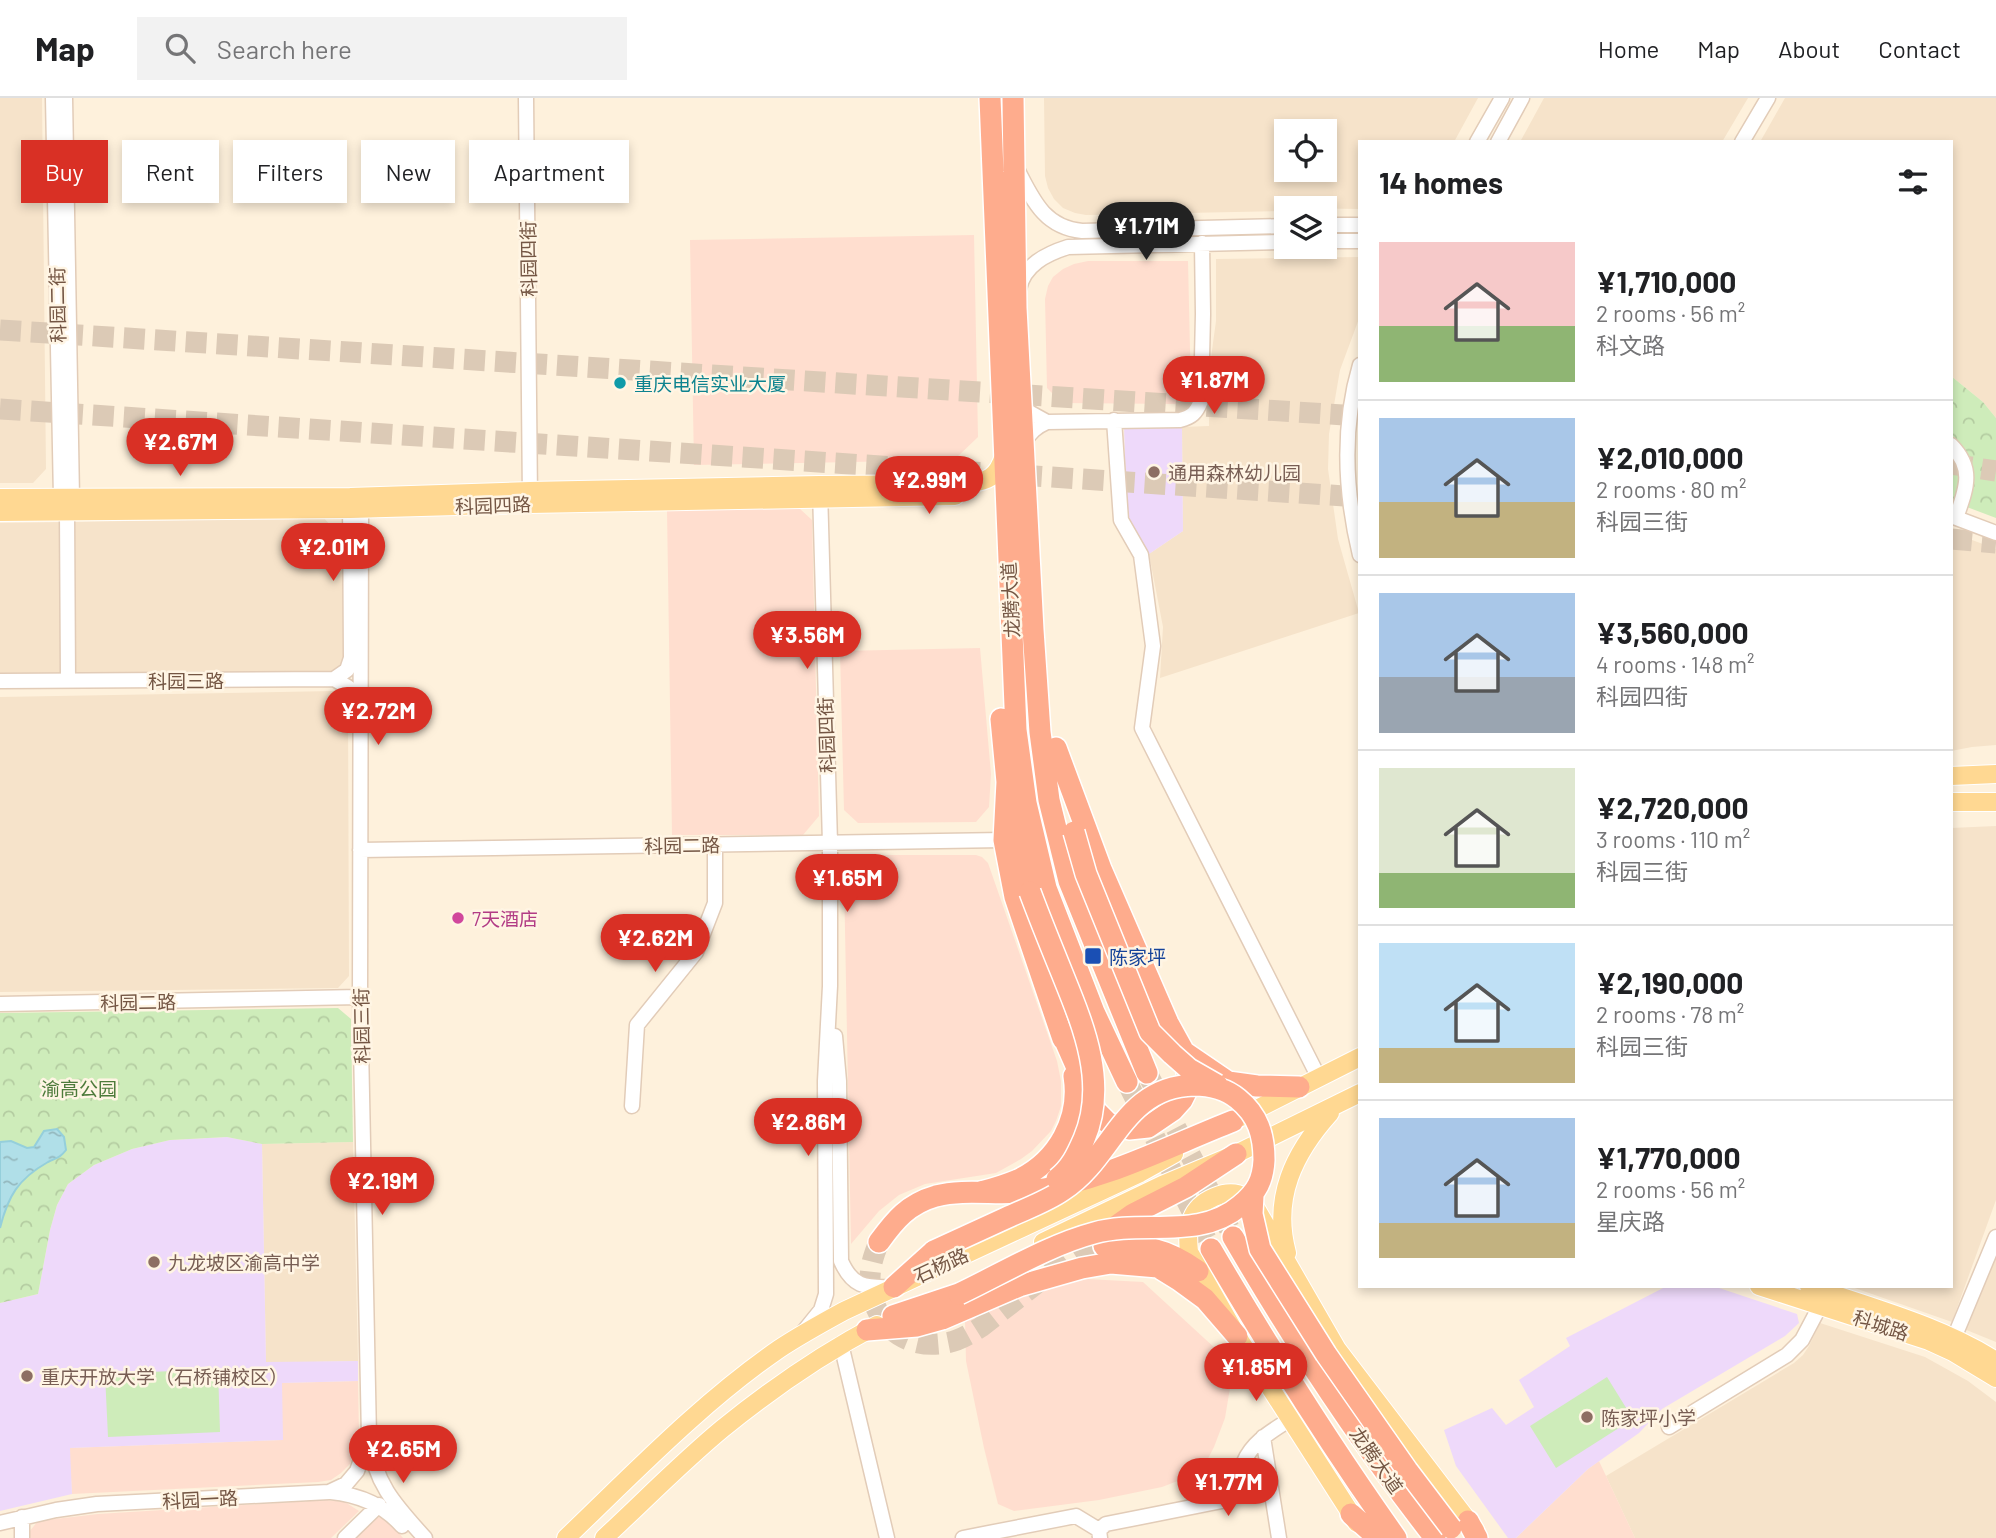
<!DOCTYPE html>
<meta charset="utf-8">
<style>
body{margin:0;font-family:Barlow,"Noto Sans SC",sans-serif;background:#f2f2f2;color:#202124;height:100vh;display:flex;flex-direction:column;font-size:26px;white-space:nowrap}
*{box-sizing:border-box;margin:0}
p{font-size:23px;color:#757577}
.icon{flex:none;width:38px;height:38px;fill:none;stroke:currentColor;stroke-width:2;stroke-linecap:round;stroke-linejoin:round}
.map{position:relative;flex:1;overflow:hidden}
.sheet{position:absolute;left:1358px;top:42px;width:595px;height:1148px;display:flex;flex-direction:column;background:#fff;border-radius:0px;box-shadow:0 4px 10px #0003}
.sheet>*{flex:none}
.guide{position:absolute;left:21px;top:42px;width:665px;height:63px;display:flex;gap:14px}
.tools{position:absolute;left:1274px;top:21px;display:grid;gap:14px}
.tools a{display:grid;place-items:center;width:63px;height:63px;border-radius:0px;background:#fff;box-shadow:0 4px 10px #0003;font-size:35px}
.price{position:absolute;translate:-50% -60px;padding:0 16px;border-radius:24px;background:#d93025;color:#fff;font-size:23px;line-height:46px;filter:drop-shadow(0 2px 4px #0008)}
.price::after{content:'';position:absolute;left:50%;top:42px;width:21px;height:16px;margin-left:-10px;background:inherit;clip-path:polygon(0 0,100% 0,50% 100%)}
.price.active{background:#222;color:#fff}
ul{padding:0;list-style:none}
li{display:flex;align-items:center;gap:21px;height:175px;padding:0 21px}
li+li{border-top:2px solid #e0e0e0}
li span{display:grid;place-items:center;flex:none;width:196px;height:140px;border-radius:0px;color:#555}
li>.icon{margin-inline-start:auto}
span .icon{width:84px;height:84px;fill:#fffc;stroke-width:1}
li b{font-size:30px}
h2{display:flex;justify-content:space-between;align-items:center;height:84px;padding:0 21px;font-size:30px}
.chip{padding:0 24px;border-radius:0px;background:#fff;box-shadow:0 4px 10px #0003;font-size:24px;line-height:63px}
.chip.active{background:#d93025;color:#fff}
header{display:flex;align-items:center;gap:42px;box-sizing:border-box;height:98px;padding:0 35px;background:#fff;border-bottom:2px solid #e0e0e0}
header strong{font-size:33px}
nav{display:flex;gap:38px;margin-inline-start:auto;font-size:24px}
.search{width:490px;height:63px;background:#f2f2f2;display:flex;align-items:center;gap:18px;box-sizing:border-box;padding:0 24px;border-radius:0px;color:#757577;font-size:26px}
.map>svg:first-child{display:block}
.residential{fill:#f6e3ca;fill-rule:evenodd}
.commercial{fill:#ffdecf}
.education{fill:#eed9fa}
.forest{fill:url(#forest-crowns)}
.pitch{fill:#ceecba}
.water{fill:url(#water-ripples);stroke:#95cfdb;stroke-width:2}
.lines{fill:none;stroke-linecap:round;stroke-linejoin:round}
.highway-tunnel{stroke:#dccab6;stroke-width:21;stroke-dasharray:21 10;stroke-linecap:butt}
.minor-casing{stroke:#e2ccb8;stroke-width:17}
.major-casing{stroke:#fff;stroke-width:20}
.highway-casing{stroke:#fff;stroke-width:24}
.minor{stroke:#fff;stroke-width:14}
.major{stroke:#ffd892;stroke-width:18}
.highway{stroke:#feac8d;stroke-width:21}
.highway-bridge-casing{stroke:#fff;stroke-width:24;stroke-linecap:butt}
.highway-bridge{stroke:#feac8d;stroke-width:21}
.culture-dot{fill:#0f9aa8;stroke:#fff5e4;stroke-width:2.5}
.education-dot{fill:#8d6e63;stroke:#fff5e4;stroke-width:2.5}
.hotel-dot{fill:#d1479c;stroke:#fff5e4;stroke-width:2.5}
.transit-dot{fill:#1a4fb4;stroke:#fff5e4;stroke-width:2.5}
.labels{text-anchor:middle;dominant-baseline:central;stroke-width:5;stroke-linejoin:round;paint-order:stroke}
.street-label{font-size:19px;fill:#745644;stroke:#fff5e4}
.culture-label{font-size:19px;fill:#0d838f;stroke:#fff5e4;text-anchor:start}
.education-label{font-size:19px;fill:#785e54;stroke:#fff5e4;text-anchor:start}
.hotel-label{font-size:19px;fill:#b23c85;stroke:#fff5e4;text-anchor:start}
.transit-label{font-size:19px;fill:#164399;stroke:#fff5e4;text-anchor:start}
.park-label{font-size:19px;fill:#4d7b3b;stroke:#fff5e4}
</style>
<header>
<strong>Map</strong>
<div class="search"><svg class="icon" aria-label="search" viewBox="0 0 24 24"><circle cx="10" cy="10" r="6"/><path d="M15 15l6 6"/></svg>Search here</div>
<nav><a>Home</a><a>Map</a><a>About</a><a>Contact</a></nav>
</header>
<div class="map">
<svg width="1996" height="1440" viewBox="0 0 1996 1440">
<defs>
<pattern id="forest-crowns" width="20" height="18" patternUnits="userSpaceOnUse" patternTransform="scale(1.75)"><rect width="20" height="18" fill="#ceecba"/><path d="M2 6a3 3 0 1 1 6 0M12 15a3 3 0 1 1 6 0" fill="none" stroke="#b4cca1"/></pattern>
<pattern id="water-ripples" width="26" height="14" patternUnits="userSpaceOnUse" patternTransform="scale(1.75)"><rect width="26" height="14" fill="#b0dfe8"/><path d="M2 4q2-2 4 0t4 0M15 11q2-2 4 0t4 0" fill="none" stroke="#94b8be"/></pattern>
</defs>
<rect width="100%" height="100%" fill="#fef1dc"/>
<path class="residential" d="M 0,0 L 42,0 L 46,371 L 33,385 L 0,385 Z
M 1044,0 L 1478,0 L 1454,44 L 1360,44 L 1360,111 L 1286,110 L 1286,113 L 1086,117 L 1075,115 L 1063,110 L 1054,101 L 1048,90 L 1045,78 ZM 1286,33 L 1325,33 L 1325,72 L 1286,72 Z
M 1544,0 L 1748,0 L 1722,44 L 1520,44 Z
M 1785,0 L 1996,0 L 1996,320 L 1983,304 L 1951,278 L 1951,44 L 1760,44 Z
M 1360,159 L 1360,218 L 1340,272 L 1329,336 L 1328,371 L 1338,441 L 1359,515 L 1160,580 L 1163,529 L 1149,456 L 1183,433 L 1182,329 L 1209,328 L 1210,267 L 1216,223 L 1216,161 Z
M 324,420 L 344,443 L 345,563 L 336,574 L 0,576 L 0,425 Z
M 1951,434 L 1996,451 L 1996,647 L 1972,649 L 1951,653 Z
M 334,593 L 348,606 L 349,878 L 338,890 L 0,894 L 0,599 Z
M 1996,728 L 1996,1102 L 1952,1224 L 1849,1188 L 1951,1188 L 1951,730 Z
M 353,1044 L 358,1263 L 266,1265 L 262,1046 Z
M 1996,1156 L 1996,1244 L 1964,1231 Z
M 1820,1225 L 1925,1259 L 1968,1283 L 1996,1304 L 1996,1440 L 1635,1440 L 1606,1378 L 1794,1265 L 1803,1257 L 1809,1248 Z"/>
<path class="commercial" d="M 974,137 L 978,339 L 954,362 L 694,367 L 690,142 Z
M 1088,163 L 1188,163 L 1191,296 L 1177,306 L 1062,305 L 1047,290 L 1045,201 L 1048,188 L 1053,179 L 1063,171 L 1074,166 Z
M 799,410 L 812,422 L 819,718 L 803,737 L 672,737 L 667,412 Z
M 980,550 L 991,676 L 989,709 L 976,724 L 858,725 L 844,712 L 840,553 Z
M 860,757 L 976,757 L 982,759 L 988,765 L 1057,963 L 1061,983 L 1061,1008 L 1056,1023 L 1051,1033 L 1032,1053 L 1021,1061 L 996,1075 L 925,1086 L 899,1097 L 879,1113 L 851,1146 L 844,779 L 846,769 L 852,763 Z
M 1087,1181 L 1143,1184 L 1241,1274 L 1230,1290 L 1225,1320 L 1214,1349 L 1201,1374 L 1162,1389 L 1099,1402 L 1014,1413 L 998,1406 L 984,1350 L 966,1263 L 965,1222 L 1023,1193 Z
M 358,1283 L 359,1336 L 355,1351 L 350,1366 L 341,1375 L 331,1382 L 318,1384 L 72,1396 L 69,1350 L 282,1342 L 281,1285 Z
M 1599,1363 L 1635,1440 L 1516,1440 L 1588,1371 Z
M 327,1402 L 345,1404 L 359,1413 L 331,1440 L 29,1440 L 29,1434 L 38,1423 L 98,1416 Z
M 378,1419 L 390,1424 L 403,1440 L 355,1440 Z"/>
<path class="education" d="M 1124,329 L 1182,329 L 1183,433 L 1149,456 L 1127,419 Z
M 227,1039 L 262,1046 L 266,1264 L 358,1263 L 358,1283 L 282,1285 L 283,1342 L 70,1350 L 72,1396 L 0,1413 L 0,1205 L 38,1196 L 50,1132 L 57,1107 L 68,1086 L 94,1067 L 132,1051 L 170,1042 Z
M 1667,1188 L 1713,1188 L 1797,1216 L 1799,1225 L 1785,1238 L 1662,1311 L 1639,1335 L 1588,1371 L 1516,1440 L 1508,1440 L 1456,1368 L 1444,1332 L 1492,1310 L 1506,1327 L 1534,1309 L 1519,1282 L 1570,1248 L 1566,1240 Z"/>
<path class="forest" d="M 1951,278 L 1983,304 L 1996,320 L 1996,420 L 1951,403 Z
M 338,910 L 351,921 L 353,1044 L 262,1046 L 227,1039 L 170,1042 L 132,1051 L 94,1067 L 68,1086 L 57,1107 L 50,1132 L 38,1196 L 0,1205 L 0,915 Z"/>
<path class="pitch" d="M 218,1271 L 220,1334 L 108,1339 L 105,1276 Z
M 1607,1279 L 1633,1321 L 1556,1370 L 1530,1328 Z"/>
<path class="water" d="M 57,1031 L 64,1039 L 66,1052 C 60,1060 56,1060 48,1064 C 18,1081 8,1098 0,1130 L 0,1044 L 11,1043 L 27,1050 L 34,1049 L 44,1033 Z"/>
<g class="lines">
<path class="highway-tunnel" d="M 0,232 L 1360,318
M 0,311 L 1360,399
M 1951,366 L 1996,373
M 1951,441 L 1996,445
M 1147,975 L 1231,1134
M 1127,984 L 1211,1151
M 879,1144 C 874,1156 870,1168 870,1181 C 871,1224 903,1253 946,1245 C 959,1243 970,1236 981,1229 L 1073,1157 L 1100,1140"/>
<g class="minor-casing">
<path id="minor" d="M 53,0 L 61,400 L 67,414 L 68,583
M 65,0 L 72,400 L 69,409
M 526,0 L 530,401
M 1477,44 L 1502,0
M 1498,44 L 1522,0
M 1742,44 L 1768,0
M 1017,71 C 1033,102 1044,129 1082,133 L 1286,128
M 1325,127 L 1360,127
M 1325,143 L 1360,143
M 1019,191 C 1024,167 1046,156 1068,149 L 1286,144
M 1360,267 C 1342,328 1345,395 1360,457
M 1021,304 L 1029,314 L 1047,324 C 1036,329 1030,334 1024,345
M 1114,322 L 1121,422 L 1141,457 L 1153,548 L 1142,630 L 1319,980
M 1047,324 L 1180,322 C 1192,319 1196,315 1201,303 L 1203,216 L 1202,145
M 1951,347 C 1975,371 1966,391 1956,420
M 361,401 L 360,899 L 369,1339 C 374,1385 395,1407 425,1440
M 1951,418 L 1996,435
M 334,581 L 347,572 L 351,560 L 350,401
M 0,583 L 334,581 L 348,589 L 361,608
M 360,752 L 1004,742
M 0,906 L 360,899
M 835,938 L 839,983 L 841,1163 C 852,1188 864,1190 891,1189
M 632,1008 L 637,927 L 696,854 L 715,805 L 715,747
M 804,1233 L 821,1212 L 826,1196 L 825,983 L 830,888 L 830,745 L 820,392
M 1954,1240 L 1996,1139
M 841,1246 L 887,1440
M 1669,1329 L 1787,1257 L 1802,1242 L 1820,1208
M 1263,1339 L 1279,1440
M 331,1394 C 359,1397 383,1406 402,1428
M 0,1425 L 56,1412 L 97,1406 L 329,1394 L 346,1386 L 357,1373 L 367,1344
M 22,1440 L 22,1419
M 345,1440 L 379,1407
M 963,1440 L 1076,1418 L 1099,1432
M 1100,1440 L 1099,1432 L 1106,1426 L 1222,1403 C 1237,1389 1235,1382 1244,1364 C 1252,1344 1272,1333 1289,1322"/>
</g>
<g class="major-casing">
<path id="major" d="M 0,400 L 350,399 L 530,393 L 819,387 L 967,386 C 989,383 997,379 1004,358
M 0,414 L 350,411 L 530,406 L 955,398
M 1951,678 L 1996,676
M 1951,704 L 1996,704
M 1241,1019 L 1360,959
M 1043,1144 L 1162,1087 L 1236,1056 L 1360,995
M 1287,1155 C 1272,1100 1294,1055 1330,1015
M 1759,1188 L 1929,1243 L 1953,1254 L 1996,1280
M 1809,1188 C 1872,1210 1939,1227 1996,1263
M 1357,1425 L 1237,1238 L 1189,1154 C 1188,1143 1187,1131 1192,1120 C 1199,1102 1227,1089 1245,1099 C 1248,1101 1251,1104 1254,1107 L 1337,1251 L 1475,1432
M 566,1440 C 634,1375 701,1305 779,1251 C 800,1237 822,1225 844,1213 L 1140,1075 L 1174,1056
M 604,1440 C 643,1404 681,1365 722,1331 C 770,1292 822,1256 877,1227"/>
</g>
<g class="highway-casing">
<path id="highway" d="M 990,0 L 1016,632 L 1026,705 L 1046,790 L 1094,914 L 1127,984
M 1013,0 L 1016,210 L 1033,532 L 1040,634 L 1049,702 L 1069,783 L 1147,975
M 1001,621 L 1007,684 L 1030,794
M 1056,650 L 1101,771 L 1168,925 L 1184,954 L 1188,981 L 1187,992 L 1182,1002 L 1173,1012 L 1148,1029 L 1129,1031 L 1108,1025 L 1096,1013 L 1059,929
M 1007,684 L 1004,742 L 1015,799 L 1063,941
M 1184,954 L 1228,984 L 1257,988 L 1299,989
M 981,1094 C 993,1091 1006,1087 1018,1082 C 1058,1063 1081,1021 1074,978
M 1105,1136 L 1133,1116 L 1186,1089 L 1236,1056
M 1233,1139 C 1294,1244 1361,1345 1435,1440
M 879,1144 C 895,1122 908,1106 936,1098 C 967,1090 1000,1098 1032,1093 C 1103,1083 1167,1049 1233,1023
M 1104,1148 C 1142,1146 1166,1150 1198,1173
M 1211,1151 C 1269,1250 1330,1347 1396,1440
M 894,1189 L 934,1153
M 893,1218 L 959,1196
M 867,1232 L 917,1228 L 942,1221 L 1019,1188 L 1082,1170 L 1111,1165 L 1158,1169 L 1179,1182 L 1205,1201 L 1237,1238
M 1351,1416 L 1378,1440
M 1468,1423 L 1477,1440"/>
</g>
<use href="#minor" class="minor"/>
<use href="#major" class="major"/>
<use href="#highway" class="highway"/>
<g class="highway-bridge-casing">
<path id="highway-bridge" d="M 1074,734 L 1086,776 L 1150,934 L 1172,956 L 1189,971 L 1217,987
M 1030,794 C 1040,821 1051,848 1062,875 C 1083,927 1108,985 1084,1041 C 1077,1057 1071,1070 1057,1081
M 1253,1097 L 1252,1116 L 1260,1151 L 1326,1256 L 1407,1372 L 1451,1430
M 934,1153 C 958,1142 982,1131 1006,1120 C 1025,1111 1046,1104 1063,1092 C 1114,1059 1122,989 1194,987 C 1210,987 1226,991 1238,1001 C 1258,1017 1264,1037 1264,1062 C 1263,1082 1257,1094 1241,1107 C 1199,1143 1143,1121 1094,1135 C 1049,1147 1001,1176 959,1196"/>
</g>
<use href="#highway-bridge" class="highway-bridge"/>
</g>
<circle class="culture-dot" cx="620" cy="285" r="7"/>
<g class="education-dot">
<circle cx="1154" cy="374" r="7"/>
<circle cx="154" cy="1164" r="7"/>
<circle cx="27" cy="1278" r="7"/>
<circle cx="1587" cy="1319" r="7"/>
</g>
<circle class="hotel-dot" cx="458" cy="820" r="7"/>
<rect class="transit-dot" x="1084" y="849" width="18" height="18" rx="3.5"/>
<g class="labels">
<g class="street-label">
<text transform="translate(528 161) rotate(-91)">科园四街</text>
<text transform="translate(57 207) rotate(-91)">科园二街</text>
<text transform="translate(493 407) rotate(-2)">科园四路</text>
<text transform="translate(1010 502) rotate(-93)">龙腾大道</text>
<text x="186" y="582">科园三路</text>
<text transform="translate(826 637) rotate(-92)">科园四街</text>
<text transform="translate(682 747) rotate(-1)">科园二路</text>
<text transform="translate(138 904) rotate(-1)">科园二路</text>
<text transform="translate(361 928) rotate(-91)">科园三街</text>
<text transform="translate(941 1167) rotate(-25)">石杨路</text>
<text transform="translate(1881 1227) rotate(18)">科城路</text>
<text transform="translate(1377 1362) rotate(55)">龙腾大道</text>
<text transform="translate(200 1401) rotate(-3)">科园一路</text>
</g>
<g class="culture-label">
<text x="634" y="285">重庆电信实业大厦</text>
</g>
<g class="education-label">
<text x="1168" y="374">通用森林幼儿园</text>
<text x="168" y="1164">九龙坡区渝高中学</text>
<text x="41" y="1278">重庆开放大学（石桥铺校区）</text>
<text x="1601" y="1319">陈家坪小学</text>
</g>
<g class="hotel-label">
<text x="472" y="820">7天酒店</text>
</g>
<g class="transit-label">
<text x="1109" y="858">陈家坪</text>
</g>
<g class="park-label">
<text x="79" y="990">渝高公园</text>
</g>
</g>
</svg>
<div class="tools">
<a><svg class="icon" aria-label="locate" viewBox="0 0 24 24"><circle cx="12" cy="12" r="6"/><path d="M12 2v4M12 18v4M2 12h4M18 12h4"/></svg></a>
<a><svg class="icon" aria-label="layers" viewBox="0 0 24 24"><path d="M12 4l9 5-9 5-9-5zM3 14l9 5 9-5"/></svg></a>
</div>
<b class="price active" style="left:1146px;top:164px">¥1.71M</b>
<b class="price" style="left:1214px;top:318px">¥1.87M</b>
<b class="price" style="left:180px;top:380px">¥2.67M</b>
<b class="price" style="left:929px;top:418px">¥2.99M</b>
<b class="price" style="left:333px;top:485px">¥2.01M</b>
<b class="price" style="left:807px;top:573px">¥3.56M</b>
<b class="price" style="left:378px;top:649px">¥2.72M</b>
<b class="price" style="left:847px;top:816px">¥1.65M</b>
<b class="price" style="left:655px;top:876px">¥2.62M</b>
<b class="price" style="left:808px;top:1060px">¥2.86M</b>
<b class="price" style="left:382px;top:1119px">¥2.19M</b>
<b class="price" style="left:1256px;top:1305px">¥1.85M</b>
<b class="price" style="left:403px;top:1387px">¥2.65M</b>
<b class="price" style="left:1228px;top:1420px">¥1.77M</b>
<div class="guide">
<a class="chip active">Buy</a>
<a class="chip">Rent</a>
<a class="chip">Filters</a>
<a class="chip">New</a>
<a class="chip">Apartment</a>
</div>
<section class="sheet">
<h2>14 homes<svg class="icon" aria-label="filters" viewBox="0 0 24 24"><path d="M4 7h16M4 17h16"/><circle cx="9" cy="7" r="2"/><circle cx="15" cy="17" r="2"/></svg></h2>
<ul>
<li><span style="background:linear-gradient(#f6c9c9 60%,#8fb573 0)"><svg class="icon" aria-label="home" viewBox="0 0 24 24"><path d="M3 11l9-7 9 7M6 9v11h12V9"/></svg></span><div><b>¥1,710,000</b><p>2 rooms · 56 m²</p><p>科文路</p></div></li>
<li><span style="background:linear-gradient(#a9c7e8 60%,#c2b280 0)"><svg class="icon" aria-label="home" viewBox="0 0 24 24"><path d="M3 11l9-7 9 7M6 9v11h12V9"/></svg></span><div><b>¥2,010,000</b><p>2 rooms · 80 m²</p><p>科园三街</p></div></li>
<li><span style="background:linear-gradient(#a9c7e8 60%,#9aa5b1 0)"><svg class="icon" aria-label="home" viewBox="0 0 24 24"><path d="M3 11l9-7 9 7M6 9v11h12V9"/></svg></span><div><b>¥3,560,000</b><p>4 rooms · 148 m²</p><p>科园四街</p></div></li>
<li><span style="background:linear-gradient(#dfe7d0 75%,#8fb573 0)"><svg class="icon" aria-label="home" viewBox="0 0 24 24"><path d="M3 11l9-7 9 7M6 9v11h12V9"/></svg></span><div><b>¥2,720,000</b><p>3 rooms · 110 m²</p><p>科园三街</p></div></li>
<li><span style="background:linear-gradient(#bfe0f5 75%,#c2b280 0)"><svg class="icon" aria-label="home" viewBox="0 0 24 24"><path d="M3 11l9-7 9 7M6 9v11h12V9"/></svg></span><div><b>¥2,190,000</b><p>2 rooms · 78 m²</p><p>科园三街</p></div></li>
<li><span style="background:linear-gradient(#a9c7e8 75%,#c2b280 0)"><svg class="icon" aria-label="home" viewBox="0 0 24 24"><path d="M3 11l9-7 9 7M6 9v11h12V9"/></svg></span><div><b>¥1,770,000</b><p>2 rooms · 56 m²</p><p>星庆路</p></div></li>
</ul>
</section>
</div>
